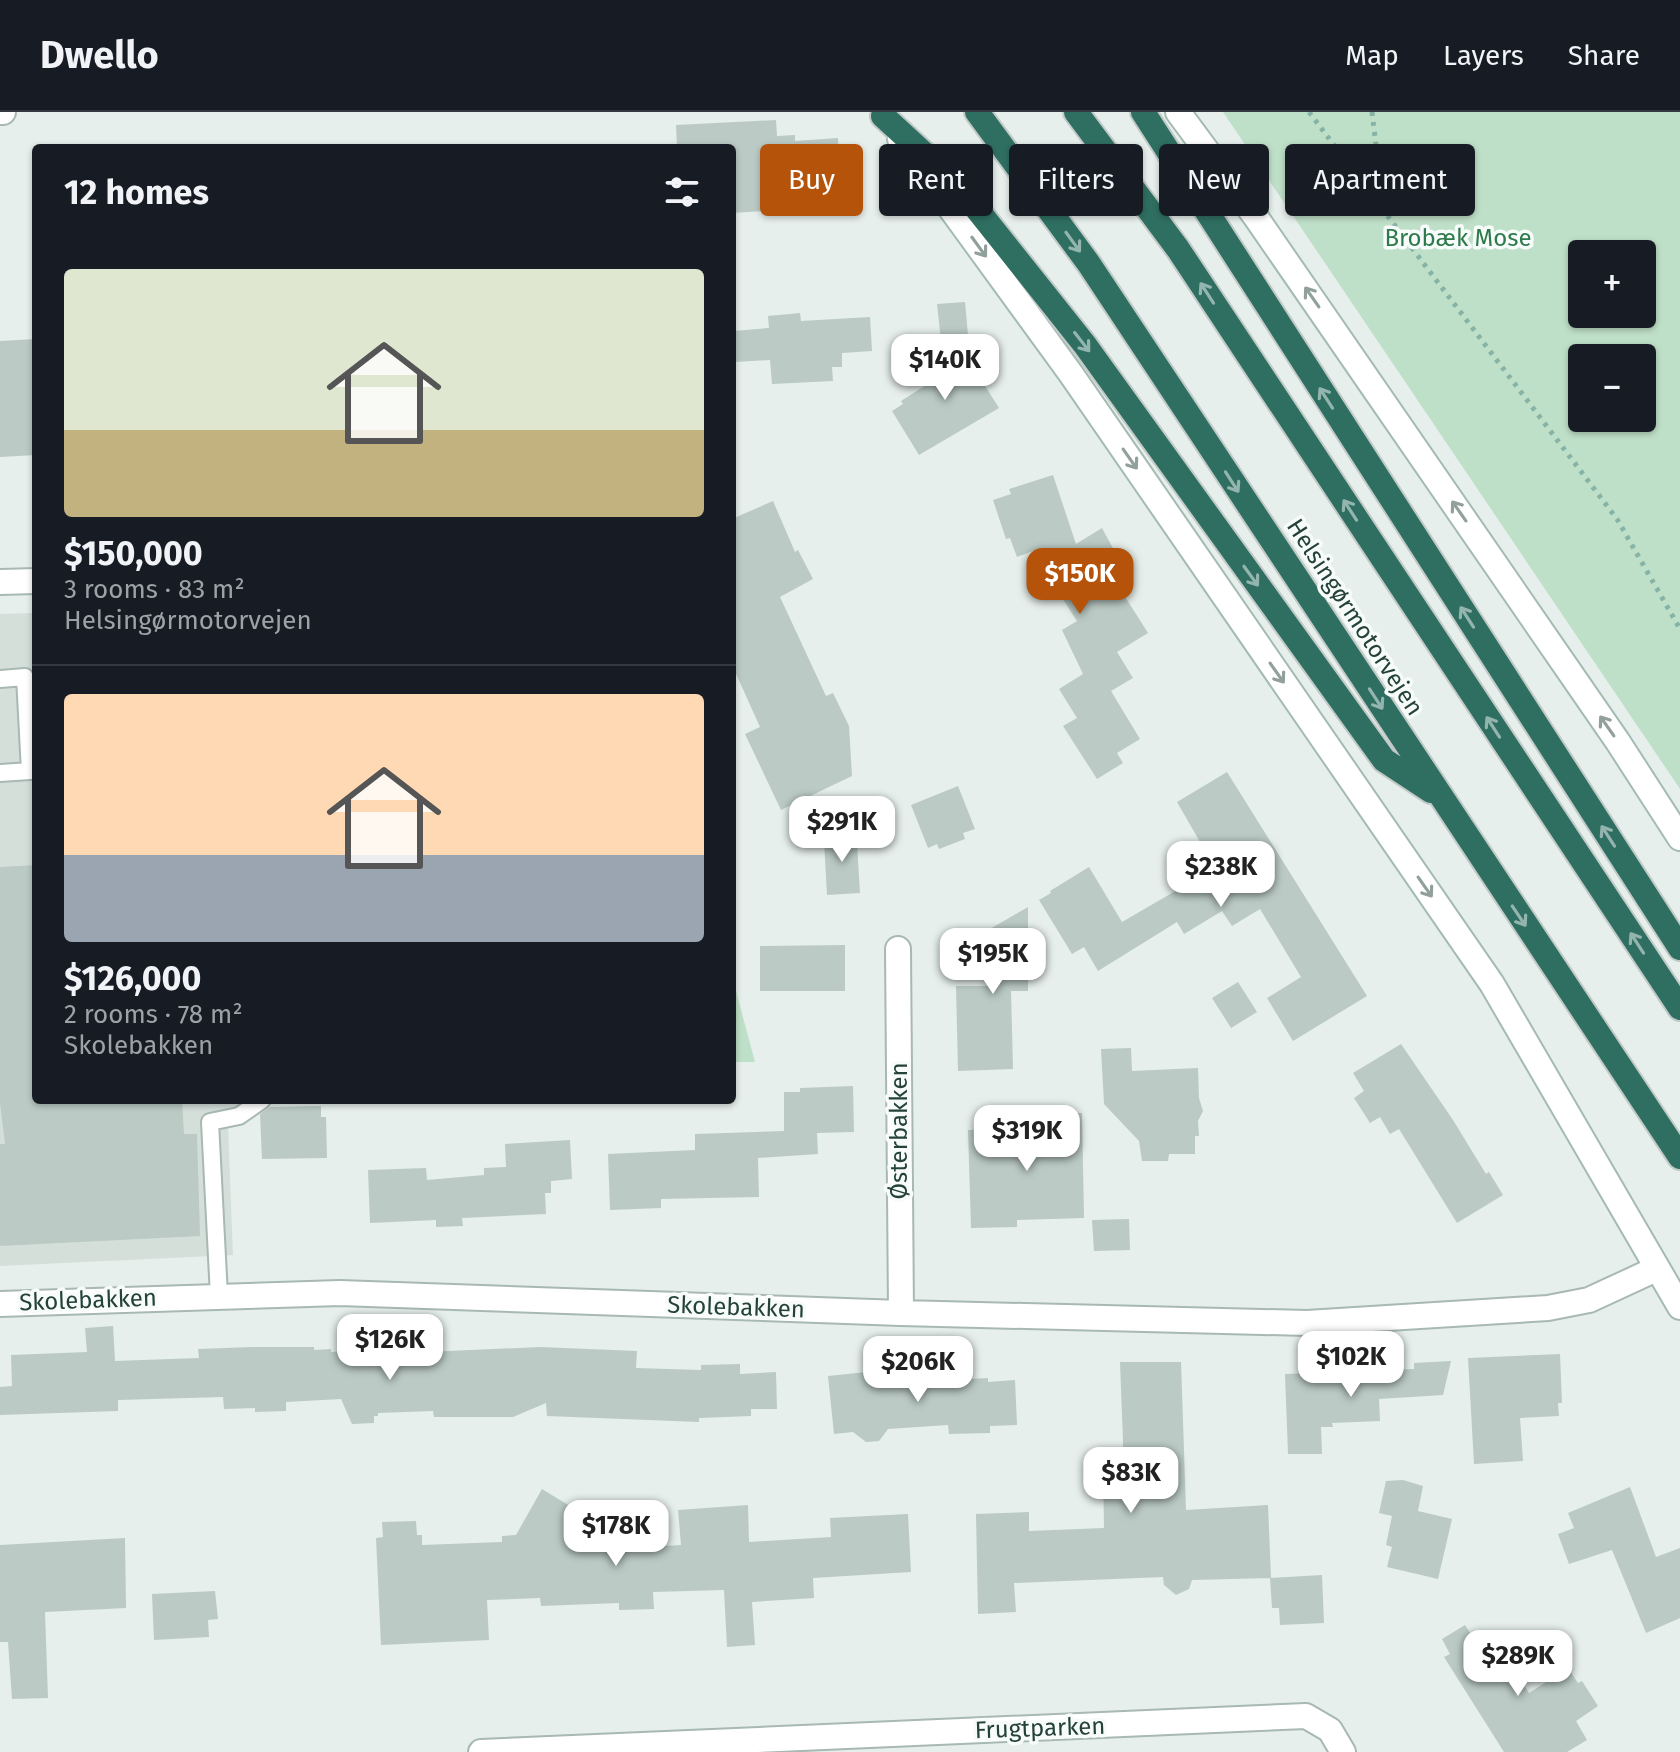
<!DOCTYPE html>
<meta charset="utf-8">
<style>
body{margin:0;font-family:"Fira Sans",sans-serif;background:#20242c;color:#f1f3f6;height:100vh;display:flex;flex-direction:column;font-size:30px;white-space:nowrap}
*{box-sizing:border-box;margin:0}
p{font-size:26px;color:#9ea1a6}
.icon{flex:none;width:44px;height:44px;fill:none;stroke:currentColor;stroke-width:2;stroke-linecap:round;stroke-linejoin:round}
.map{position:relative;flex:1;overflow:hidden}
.side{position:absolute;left:32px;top:32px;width:704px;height:960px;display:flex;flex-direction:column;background:#171b24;border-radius:8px;box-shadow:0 2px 6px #0004}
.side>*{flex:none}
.top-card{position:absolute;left:760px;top:32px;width:760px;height:72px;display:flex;gap:16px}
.controls{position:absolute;left:1568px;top:128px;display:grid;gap:16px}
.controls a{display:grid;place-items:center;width:88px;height:88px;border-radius:8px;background:#171b24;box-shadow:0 2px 6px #0004;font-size:40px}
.price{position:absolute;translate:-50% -68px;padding:0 18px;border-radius:16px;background:#fff;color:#222;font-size:26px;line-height:52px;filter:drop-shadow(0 2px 4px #0008)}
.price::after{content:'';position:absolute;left:50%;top:48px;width:24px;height:18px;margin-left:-12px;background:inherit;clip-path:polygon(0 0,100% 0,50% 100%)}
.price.on{background:#b45309;color:#fff}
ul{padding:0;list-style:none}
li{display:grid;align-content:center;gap:16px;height:424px;padding:0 32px}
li+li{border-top:2px solid #363941}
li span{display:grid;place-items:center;height:248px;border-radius:8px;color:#555}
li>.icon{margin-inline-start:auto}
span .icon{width:144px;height:144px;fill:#fffc;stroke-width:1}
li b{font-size:34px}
h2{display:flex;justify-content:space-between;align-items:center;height:96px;padding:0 32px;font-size:34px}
.tag{padding:0 28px;border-radius:8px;background:#171b24;box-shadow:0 2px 6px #0004;font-size:28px;line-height:72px}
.tag.on{background:#b45309;color:#fff}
header{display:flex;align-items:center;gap:48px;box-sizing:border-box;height:112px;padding:0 40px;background:#171b24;border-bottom:2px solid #363941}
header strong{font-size:38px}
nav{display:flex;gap:44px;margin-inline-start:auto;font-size:28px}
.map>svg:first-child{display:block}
.built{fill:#d4dfda}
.green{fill:#bfe0c8;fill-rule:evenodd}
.building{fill:#bbcac4}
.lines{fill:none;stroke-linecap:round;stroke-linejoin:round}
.lane-casing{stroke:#a8b8b2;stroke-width:20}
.street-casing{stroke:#a8b8b2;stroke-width:28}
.secondary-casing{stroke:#a4bbb3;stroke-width:28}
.highway-casing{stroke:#c2cac8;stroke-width:28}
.path{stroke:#86b3a5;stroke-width:5;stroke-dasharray:4 6;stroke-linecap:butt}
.lane{stroke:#fff;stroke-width:16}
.street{stroke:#fff;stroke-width:24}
.secondary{stroke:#fff;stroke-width:24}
.highway{stroke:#2f6f62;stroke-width:24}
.oneway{stroke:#93b5ae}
.oneway2{stroke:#92a09c}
.labels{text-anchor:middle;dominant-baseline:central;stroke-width:7;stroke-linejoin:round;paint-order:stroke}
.park-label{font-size:24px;fill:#2d7a4b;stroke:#f7fbf9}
.street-label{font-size:24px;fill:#24423a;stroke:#f7fbf9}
</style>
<header>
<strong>Dwello</strong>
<nav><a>Map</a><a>Layers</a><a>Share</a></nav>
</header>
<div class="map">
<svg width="1680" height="1640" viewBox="0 0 1680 1640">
<rect width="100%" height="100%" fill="#e6efeb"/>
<path class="built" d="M 36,501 L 36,988 L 277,988 L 228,1014 L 233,1143 L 0,1154 L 0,502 Z"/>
<path class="green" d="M 1223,0 L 1680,0 L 1680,677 ZM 1582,142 L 1642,142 L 1642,202 L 1582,202 ZM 1582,246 L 1642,246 L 1642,306 L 1582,306 Z
M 732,864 L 755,950 L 732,950 Z"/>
<path class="building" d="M 776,8 L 777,24 L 795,23 L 795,29 L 838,26 L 840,69 L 778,72 L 773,87 L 765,93 L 765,99 L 732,101 L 732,36 L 677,36 L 676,13 Z
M 965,190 L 968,223 L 942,238 L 937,192 Z
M 800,201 L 801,209 L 870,205 L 872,239 L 842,241 L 842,255 L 832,255 L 833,269 L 772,272 L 770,248 L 735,250 L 733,219 L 769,216 L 768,204 Z
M 36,227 L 36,252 L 33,253 L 36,343 L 0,345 L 0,229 Z
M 960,234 L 999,296 L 919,343 L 892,299 L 903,292 L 901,289 L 926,273 L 918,261 Z
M 1053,363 L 1076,432 L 1102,416 L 1115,440 L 1101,447 L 1148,521 L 1117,540 L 1133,566 L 1111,579 L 1140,627 L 1117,641 L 1123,651 L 1097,667 L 1063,614 L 1077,606 L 1059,577 L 1083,562 L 1062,518 L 1077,509 L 1053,472 L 1045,476 L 1034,457 L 1041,453 L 1033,439 L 1017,445 L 1010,426 L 1006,427 L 993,388 L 1011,382 L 1009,377 Z
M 773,389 L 795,440 L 798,438 L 813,467 L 780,485 L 826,584 L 833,581 L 849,614 L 852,664 L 781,698 L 745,622 L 760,615 L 732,553 L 732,407 Z
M 1227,660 L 1367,884 L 1293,929 L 1267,886 L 1301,865 L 1260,797 L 1232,814 L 1222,799 L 1184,822 L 1177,810 L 1098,859 L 1084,835 L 1072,842 L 1039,788 L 1051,781 L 1050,779 L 1089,755 L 1122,810 L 1215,756 L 1177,690 Z
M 958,674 L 975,717 L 963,721 L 965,727 L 939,737 L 937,732 L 928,736 L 911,693 Z
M 856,715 L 860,781 L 827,783 L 824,728 Z
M 36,753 L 36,988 L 182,988 L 184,1022 L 197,1022 L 200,1124 L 0,1134 L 0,1032 L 5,1032 L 0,991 L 0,755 Z
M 1028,795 L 1028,879 L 1011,879 L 1013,957 L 958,959 L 956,874 L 988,874 L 964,832 Z
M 845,833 L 845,879 L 760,879 L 760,834 Z
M 1238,870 L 1257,900 L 1231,916 L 1212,886 Z
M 1401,932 L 1453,1008 L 1486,1062 L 1489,1060 L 1503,1083 L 1457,1111 L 1399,1017 L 1390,1022 L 1380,1005 L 1370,1011 L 1354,986 L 1364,979 L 1353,961 Z
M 1131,936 L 1132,959 L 1198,956 L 1199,986 L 1203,999 L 1198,1009 L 1199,1024 L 1195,1024 L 1195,1042 L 1169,1042 L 1168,1049 L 1142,1049 L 1139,1029 L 1104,992 L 1101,937 Z
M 853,974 L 854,1020 L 817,1021 L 818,1042 L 758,1046 L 759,1085 L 661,1087 L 661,1096 L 610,1098 L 608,1042 L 695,1038 L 695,1022 L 784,1019 L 784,980 L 800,980 L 800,976 Z
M 321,994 L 321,1005 L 326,1005 L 327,1046 L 262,1047 L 260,1002 L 270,995 Z
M 1082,1001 L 1084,1106 L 1017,1108 L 1017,1115 L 971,1116 L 968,1018 L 1047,1016 L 1047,1002 Z
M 570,1028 L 572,1067 L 551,1069 L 551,1081 L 545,1081 L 546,1102 L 462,1106 L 463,1114 L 436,1115 L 436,1108 L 370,1111 L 368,1058 L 426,1056 L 427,1068 L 484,1063 L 484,1056 L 506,1055 L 505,1032 Z
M 1129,1107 L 1130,1138 L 1094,1139 L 1092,1108 Z
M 113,1214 L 115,1249 L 199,1246 L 198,1237 L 252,1235 L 314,1235 L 314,1238 L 331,1237 L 331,1240 L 425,1235 L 425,1240 L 540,1235 L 637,1239 L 636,1256 L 701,1258 L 701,1253 L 740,1252 L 740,1262 L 776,1260 L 777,1297 L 751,1297 L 751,1304 L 699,1306 L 699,1310 L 547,1304 L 546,1291 L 513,1305 L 434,1305 L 433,1299 L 378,1301 L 378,1304 L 374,1304 L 374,1311 L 352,1312 L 341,1287 L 286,1290 L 286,1299 L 255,1300 L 255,1296 L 224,1297 L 223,1285 L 118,1288 L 118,1299 L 0,1303 L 0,1275 L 12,1274 L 11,1243 L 87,1240 L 85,1216 Z
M 1560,1242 L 1562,1291 L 1558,1291 L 1559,1304 L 1520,1306 L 1523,1349 L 1474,1352 L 1468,1246 Z
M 1451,1249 L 1443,1283 L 1379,1287 L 1380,1309 L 1332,1311 L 1333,1315 L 1321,1315 L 1322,1342 L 1288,1342 L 1285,1262 L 1414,1257 L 1414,1251 Z
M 1120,1250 L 1181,1250 L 1186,1398 L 1268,1393 L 1271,1466 L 1192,1468 L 1189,1477 L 1176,1483 L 1164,1473 L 1163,1465 L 1014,1471 L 1016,1500 L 978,1502 L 976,1402 L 1029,1400 L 1029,1419 L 1104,1416 L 1103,1357 L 1124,1356 Z
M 905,1256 L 907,1270 L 988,1266 L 988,1270 L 1015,1268 L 1017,1313 L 990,1314 L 990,1321 L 949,1322 L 948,1313 L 888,1317 L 879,1329 L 866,1330 L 853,1320 L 834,1322 L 828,1264 Z
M 1403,1368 L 1423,1374 L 1418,1399 L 1452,1407 L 1438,1467 L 1387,1455 L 1392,1435 L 1386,1433 L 1392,1404 L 1379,1401 L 1386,1369 Z
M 1630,1375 L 1656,1445 L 1680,1436 L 1680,1506 L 1646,1521 L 1612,1438 L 1569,1452 L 1558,1422 L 1574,1416 L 1568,1401 Z
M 542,1377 L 583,1402 L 594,1401 L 594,1407 L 617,1405 L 618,1437 L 681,1433 L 678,1398 L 748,1393 L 749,1430 L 831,1425 L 830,1406 L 908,1402 L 911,1460 L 813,1466 L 814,1486 L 752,1490 L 755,1533 L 727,1535 L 724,1478 L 653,1480 L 654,1497 L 619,1498 L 619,1491 L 541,1494 L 540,1486 L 487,1488 L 489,1528 L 381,1533 L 376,1426 L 383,1425 L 382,1410 L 416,1409 L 417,1423 L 422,1423 L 422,1433 L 502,1430 L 502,1424 L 516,1423 Z
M 125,1426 L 126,1496 L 45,1500 L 48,1586 L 12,1587 L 8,1530 L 0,1530 L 0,1433 Z
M 1322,1463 L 1324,1511 L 1280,1513 L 1279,1496 L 1272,1496 L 1270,1466 Z
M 215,1479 L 218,1507 L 208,1508 L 209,1525 L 154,1528 L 152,1482 Z
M 1465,1513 L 1474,1527 L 1490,1518 L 1529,1581 L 1568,1556 L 1578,1571 L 1582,1569 L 1598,1594 L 1576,1609 L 1587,1628 L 1567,1640 L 1504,1640 L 1444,1545 L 1450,1542 L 1442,1527 Z"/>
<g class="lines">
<g class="lane-casing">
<path id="lane" d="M 0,567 L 25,565 L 30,659 L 0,661
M 219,1184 L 210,1010 L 239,1004 L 262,988"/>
</g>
<g class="street-casing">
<path id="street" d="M 0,0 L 3,0
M 0,470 L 36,469
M 898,837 L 901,1201
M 0,1192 L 340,1181 L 901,1201 L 1307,1211 L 1548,1196 L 1589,1188 L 1656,1157
M 481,1640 L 1306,1604 L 1330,1618 L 1343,1640"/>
</g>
<g class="secondary-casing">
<path id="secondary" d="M 1178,0 L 1255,104 L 1618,630 L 1680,726
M 900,27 L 1071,262 L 1492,872 L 1680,1195"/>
</g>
<g class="highway-casing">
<path id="highway" d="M 977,0 L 1089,152 L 1680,1045
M 1076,0 L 1178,137 L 1680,896
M 1143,0 L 1680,836
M 883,4 L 957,72 L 1085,233 L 1384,648 L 1431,679"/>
</g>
<path class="path" d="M 1309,0 L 1617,407 L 1680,517
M 1372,0 L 1384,99"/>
<use href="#lane" class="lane"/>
<use href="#street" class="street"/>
<use href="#secondary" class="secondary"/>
<use href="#highway" class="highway"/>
</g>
<defs><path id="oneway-shaft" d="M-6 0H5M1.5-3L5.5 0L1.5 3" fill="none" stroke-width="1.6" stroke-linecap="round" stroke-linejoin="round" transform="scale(2)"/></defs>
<g class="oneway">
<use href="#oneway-shaft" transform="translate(1073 130) rotate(54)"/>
<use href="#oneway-shaft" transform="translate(1207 181) rotate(-123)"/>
<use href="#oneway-shaft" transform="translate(1082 230) rotate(52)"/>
<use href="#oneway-shaft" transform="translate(1326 286) rotate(-123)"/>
<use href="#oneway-shaft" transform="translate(1232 370) rotate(57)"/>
<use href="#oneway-shaft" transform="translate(1350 398) rotate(-123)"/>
<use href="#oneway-shaft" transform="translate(1251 464) rotate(54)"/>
<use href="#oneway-shaft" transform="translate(1467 505) rotate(-123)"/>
<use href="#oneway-shaft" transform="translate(1376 587) rotate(57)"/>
<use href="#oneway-shaft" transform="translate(1493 615) rotate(-123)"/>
<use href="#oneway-shaft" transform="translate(1608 724) rotate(-123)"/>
<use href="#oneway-shaft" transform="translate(1519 804) rotate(56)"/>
<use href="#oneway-shaft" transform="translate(1637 831) rotate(-123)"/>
</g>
<g class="oneway2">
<use href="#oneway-shaft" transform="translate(979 135) rotate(54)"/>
<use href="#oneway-shaft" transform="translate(1312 185) rotate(-125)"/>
<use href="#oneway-shaft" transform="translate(1130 347) rotate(55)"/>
<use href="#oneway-shaft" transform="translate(1459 399) rotate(-125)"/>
<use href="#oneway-shaft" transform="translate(1277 561) rotate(55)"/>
<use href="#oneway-shaft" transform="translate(1607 614) rotate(-125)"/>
<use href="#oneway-shaft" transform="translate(1425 775) rotate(55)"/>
</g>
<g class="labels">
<g class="park-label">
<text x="1458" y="126">Brobæk Mose</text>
</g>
<g class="street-label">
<text transform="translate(1355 505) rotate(57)">Helsingørmotorvejen</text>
<text transform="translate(899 1019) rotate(-90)">Østerbakken</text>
<text transform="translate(88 1188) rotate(-2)">Skolebakken</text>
<text transform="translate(736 1195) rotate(2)">Skolebakken</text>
<text transform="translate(1040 1616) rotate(-2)">Frugtparken</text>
</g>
</g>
</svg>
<div class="controls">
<a>+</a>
<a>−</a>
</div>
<b class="price" style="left:945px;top:290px">$140K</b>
<b class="price on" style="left:1080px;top:504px">$150K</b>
<b class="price" style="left:842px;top:752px">$291K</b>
<b class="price" style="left:1221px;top:797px">$238K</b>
<b class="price" style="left:993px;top:884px">$195K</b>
<b class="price" style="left:1027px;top:1061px">$319K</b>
<b class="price" style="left:390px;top:1270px">$126K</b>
<b class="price" style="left:1351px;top:1287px">$102K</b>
<b class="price" style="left:918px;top:1292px">$206K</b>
<b class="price" style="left:1131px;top:1403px">$83K</b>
<b class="price" style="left:616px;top:1456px">$178K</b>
<b class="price" style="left:1518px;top:1586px">$289K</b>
<div class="top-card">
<a class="tag on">Buy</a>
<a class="tag">Rent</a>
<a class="tag">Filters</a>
<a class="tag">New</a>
<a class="tag">Apartment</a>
</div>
<section class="side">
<h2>12 homes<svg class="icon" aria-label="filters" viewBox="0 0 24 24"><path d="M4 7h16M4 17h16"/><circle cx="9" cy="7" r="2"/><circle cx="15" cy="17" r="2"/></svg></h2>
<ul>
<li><span style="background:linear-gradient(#dfe7d0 65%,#c2b280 0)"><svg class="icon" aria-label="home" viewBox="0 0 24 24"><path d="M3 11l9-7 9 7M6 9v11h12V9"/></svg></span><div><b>$150,000</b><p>3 rooms · 83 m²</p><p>Helsingørmotorvejen</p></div></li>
<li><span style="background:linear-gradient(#ffd9b3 65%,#9aa5b1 0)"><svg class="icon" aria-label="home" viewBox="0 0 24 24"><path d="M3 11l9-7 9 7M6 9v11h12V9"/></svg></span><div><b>$126,000</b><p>2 rooms · 78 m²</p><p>Skolebakken</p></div></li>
</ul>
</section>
</div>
